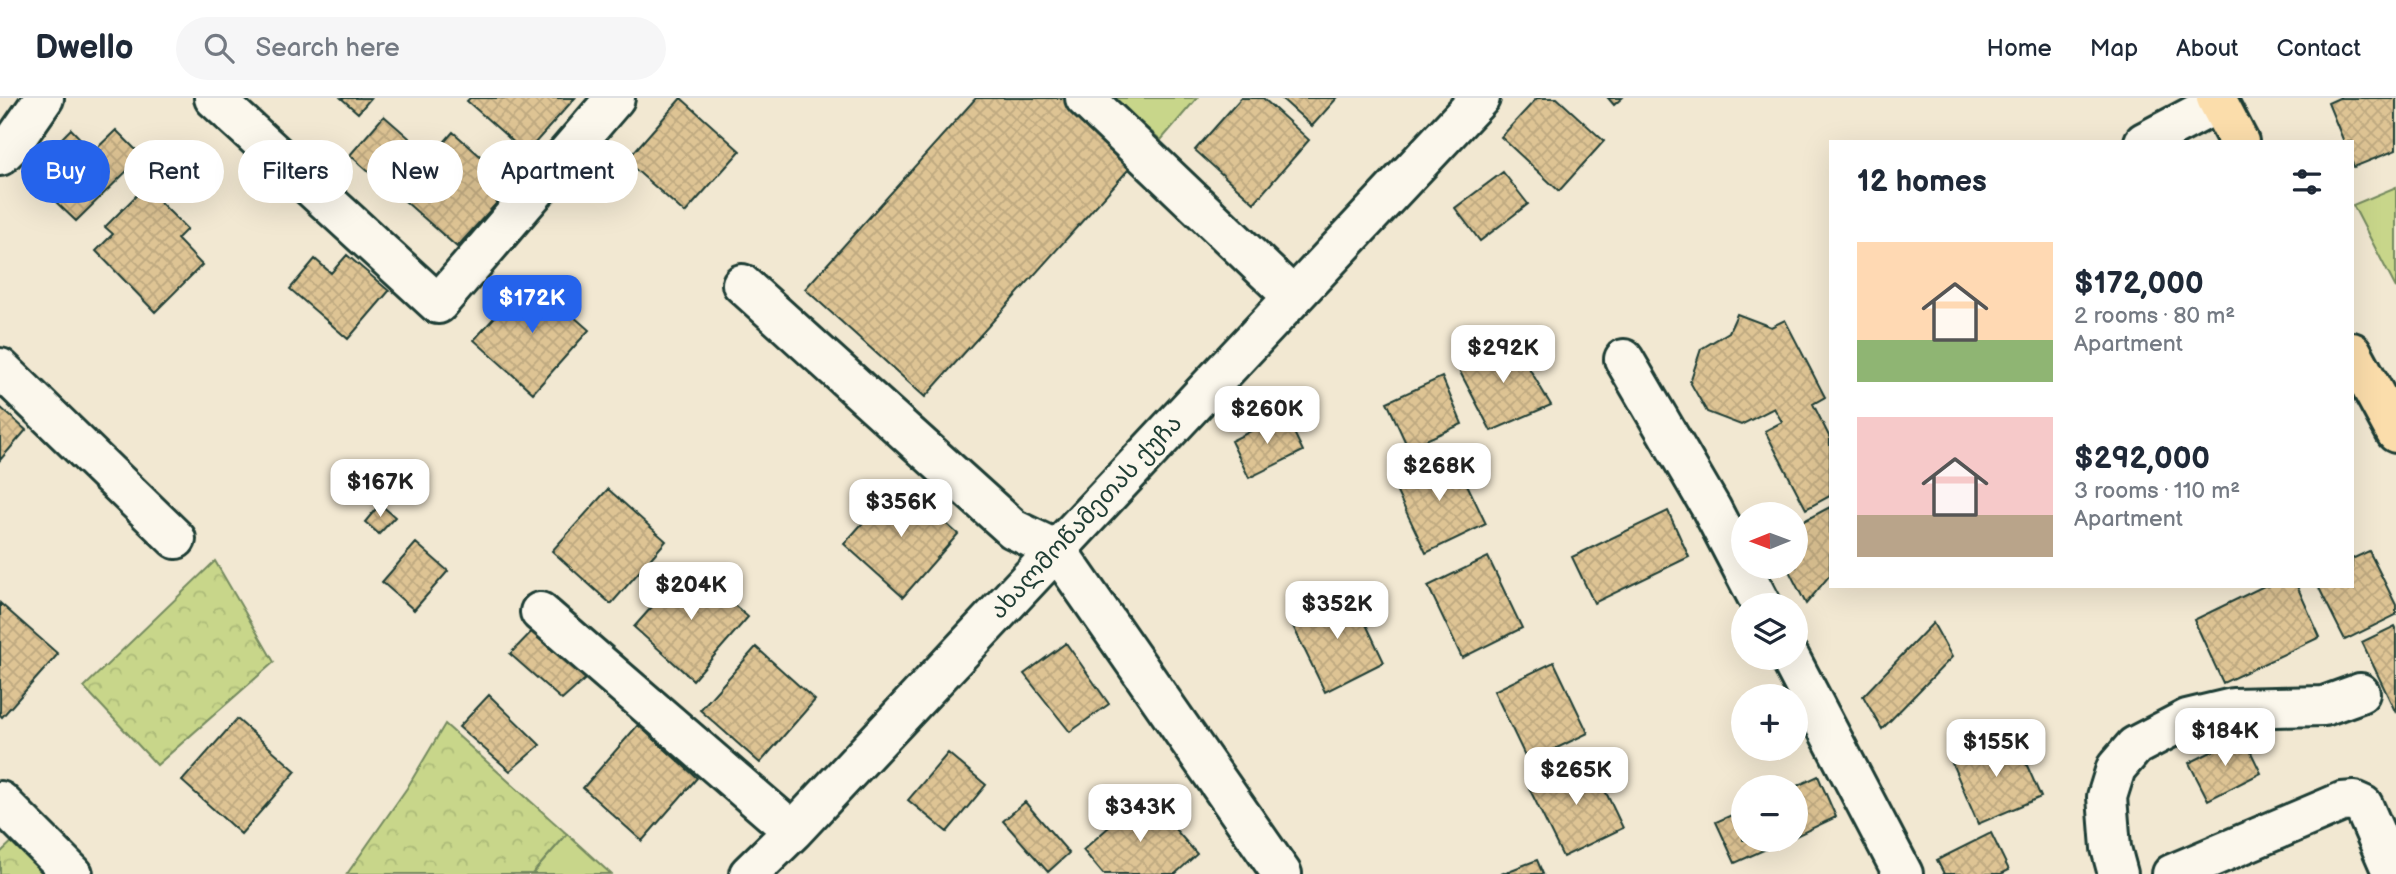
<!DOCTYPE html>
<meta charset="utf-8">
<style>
body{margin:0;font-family:"Balsamiq Sans","Noto Sans Georgian",sans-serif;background:#f6f6f7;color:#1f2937;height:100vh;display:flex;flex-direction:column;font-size:26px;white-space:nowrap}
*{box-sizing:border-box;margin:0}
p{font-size:23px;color:#747a83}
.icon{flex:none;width:38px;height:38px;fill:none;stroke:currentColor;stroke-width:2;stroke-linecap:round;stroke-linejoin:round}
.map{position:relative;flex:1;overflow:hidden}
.sheet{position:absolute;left:1829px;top:42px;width:525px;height:448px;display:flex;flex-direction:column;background:#fff;border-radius:0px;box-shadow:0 7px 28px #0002}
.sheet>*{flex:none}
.guide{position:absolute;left:21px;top:42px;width:665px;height:63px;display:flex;gap:14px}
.needle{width:46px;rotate:269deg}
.buttons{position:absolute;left:1731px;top:404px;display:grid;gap:14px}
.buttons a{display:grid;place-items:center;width:77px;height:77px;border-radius:50%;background:#fff;box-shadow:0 7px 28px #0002;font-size:35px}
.price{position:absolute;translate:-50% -60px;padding:0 16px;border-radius:14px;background:#fff;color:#222;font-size:23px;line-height:46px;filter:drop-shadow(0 2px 4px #0008)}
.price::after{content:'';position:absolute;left:50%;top:42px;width:21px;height:16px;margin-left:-10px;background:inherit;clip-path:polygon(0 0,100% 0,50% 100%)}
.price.active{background:#2563eb;color:#fff}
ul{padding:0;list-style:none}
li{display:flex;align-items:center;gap:21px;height:175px;padding:0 28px}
li span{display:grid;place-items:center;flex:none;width:196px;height:140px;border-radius:0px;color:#555}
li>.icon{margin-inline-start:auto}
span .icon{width:84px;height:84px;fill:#fffc;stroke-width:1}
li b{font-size:30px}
h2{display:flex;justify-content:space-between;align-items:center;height:84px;padding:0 28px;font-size:30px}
.tag{padding:0 24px;border-radius:32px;background:#fff;box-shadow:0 7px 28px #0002;font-size:24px;line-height:63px}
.tag.active{background:#2563eb;color:#fff}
header{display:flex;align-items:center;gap:42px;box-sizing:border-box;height:98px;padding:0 35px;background:#fff;border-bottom:2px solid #e0e1e3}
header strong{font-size:33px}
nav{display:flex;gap:38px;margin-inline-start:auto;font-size:24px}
.search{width:490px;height:63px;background:#f6f6f7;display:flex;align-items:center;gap:18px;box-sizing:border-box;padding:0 24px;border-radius:38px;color:#747a83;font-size:26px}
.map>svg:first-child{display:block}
.green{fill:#c8d68a;stroke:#748a5f;stroke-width:2}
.forest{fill:url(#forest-crowns);stroke:#748a5f;stroke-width:2}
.building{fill:url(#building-cross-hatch);stroke:#1f3d34;stroke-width:2}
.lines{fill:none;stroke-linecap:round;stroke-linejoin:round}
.minor-casing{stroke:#1f3d34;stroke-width:44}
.major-casing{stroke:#1f3d34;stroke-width:44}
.minor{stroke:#fbf7ec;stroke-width:38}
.major{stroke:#fbddab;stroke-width:38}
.labels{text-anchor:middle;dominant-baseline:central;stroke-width:7;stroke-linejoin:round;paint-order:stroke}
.street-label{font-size:24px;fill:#1f3d34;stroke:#fbf7ec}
</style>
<header>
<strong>Dwello</strong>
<div class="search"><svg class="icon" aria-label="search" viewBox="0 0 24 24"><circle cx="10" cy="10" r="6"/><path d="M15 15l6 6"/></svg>Search here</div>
<nav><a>Home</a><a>Map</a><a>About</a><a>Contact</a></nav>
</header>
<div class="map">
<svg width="2396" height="776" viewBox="0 0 2396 776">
<defs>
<pattern id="forest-crowns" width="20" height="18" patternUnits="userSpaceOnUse" patternTransform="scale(1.75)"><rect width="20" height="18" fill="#c8d68a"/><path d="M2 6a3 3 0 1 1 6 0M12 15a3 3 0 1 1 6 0" fill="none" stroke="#abb978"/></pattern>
<pattern id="building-cross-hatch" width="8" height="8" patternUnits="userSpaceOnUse" patternTransform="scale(1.75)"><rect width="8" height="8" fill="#dec494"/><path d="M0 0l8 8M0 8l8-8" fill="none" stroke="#bea980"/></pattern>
</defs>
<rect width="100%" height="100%" fill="#f2e8d2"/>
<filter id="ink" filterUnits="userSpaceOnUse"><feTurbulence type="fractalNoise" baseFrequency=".0143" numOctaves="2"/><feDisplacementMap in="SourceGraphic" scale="14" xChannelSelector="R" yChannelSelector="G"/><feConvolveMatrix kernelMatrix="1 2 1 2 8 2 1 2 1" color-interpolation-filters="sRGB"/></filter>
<g filter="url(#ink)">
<path class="green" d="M 1112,0 L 1197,0 L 1161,42 Z
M 2396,89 L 2396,190 L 2353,107 Z
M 567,736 L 611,776 L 532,776 Z"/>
<path class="forest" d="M 215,463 L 274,564 L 157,667 L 84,589 Z
M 445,626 L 567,736 L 532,776 L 347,776 L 407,690 Z
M 18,738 L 59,776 L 0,776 L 0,755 Z"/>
<path class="building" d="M 341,0 L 371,0 L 358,15 Z
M 470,0 L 575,0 L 526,55 L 467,3 Z
M 681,0 L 740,53 L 685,115 L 626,63 Z
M 976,0 L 1069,0 L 1137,62 L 925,299 L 805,191 Z
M 1241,0 L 1263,0 L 1309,42 L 1254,105 L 1195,52 Z
M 1281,0 L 1337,0 L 1312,28 Z
M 1537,0 L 1557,0 L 1604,43 L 1559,93 L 1501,39 Z
M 1608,0 L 1622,0 L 1614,7 Z
M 2339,0 L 2396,0 L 2396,52 L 2354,69 L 2352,64 L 2352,44 L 2344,44 L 2328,5 Z
M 384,18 L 416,46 L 382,86 L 350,57 Z
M 71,31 L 93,54 L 116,32 L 142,58 L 76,123 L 57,105 L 63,100 L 33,69 Z
M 453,34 L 513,87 L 457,149 L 398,97 Z
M 1503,74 L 1528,106 L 1480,143 L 1455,110 Z
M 145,89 L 187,131 L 177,141 L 202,167 L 155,214 L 96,153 L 113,136 L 105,129 Z
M 347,157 L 389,193 L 348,241 L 290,191 L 315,161 L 331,175 Z
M 530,180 L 589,232 L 533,295 L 474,242 Z
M 1737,216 L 1771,229 L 1785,222 L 1825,299 L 1813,306 L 1830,340 L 1830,398 L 1806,411 L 1765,333 L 1782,324 L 1774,310 L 1741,327 L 1707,314 L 1690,284 L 1701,251 L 1729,234 Z
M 1510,238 L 1551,307 L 1491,333 L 1458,270 Z
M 1442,279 L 1462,326 L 1408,350 L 1387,304 Z
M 0,309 L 26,332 L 0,362 Z
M 1285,316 L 1303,353 L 1249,380 L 1231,343 Z
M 1452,355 L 1486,426 L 1426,455 L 1392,384 Z
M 899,384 L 958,436 L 903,499 L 844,446 Z
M 608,391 L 666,443 L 611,506 L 552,453 Z
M 380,406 L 395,419 L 379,436 L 365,424 Z
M 1830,409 L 1830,477 L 1806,506 L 1787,469 L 1796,469 L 1796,427 Z
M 1668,413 L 1689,459 L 1594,505 L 1572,459 Z
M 416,445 L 448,473 L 414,512 L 382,484 Z
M 2369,453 L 2396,507 L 2396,517 L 2345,542 L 2318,488 L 2352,488 L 2352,461 Z
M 1488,459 L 1522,530 L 1462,560 L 1428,488 Z
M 689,467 L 748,519 L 693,582 L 634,529 Z
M 2264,488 L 2297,488 L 2320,539 L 2223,585 L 2194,522 Z
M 1350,493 L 1384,564 L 1325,594 L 1290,522 Z
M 0,505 L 58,556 L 2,619 L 0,617 Z
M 540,525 L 592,575 L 562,602 L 510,556 Z
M 1933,525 L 1952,559 L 1882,631 L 1863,598 Z
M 2395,528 L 2396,530 L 2396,615 L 2362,544 Z
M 1066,545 L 1109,606 L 1070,634 L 1024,576 Z
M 756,549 L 815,602 L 760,665 L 700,612 Z
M 1554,564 L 1588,635 L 1528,664 L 1494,593 Z
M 489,597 L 540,647 L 510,673 L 459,629 Z
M 237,621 L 296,673 L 241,736 L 182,683 Z
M 638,627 L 697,680 L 642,743 L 583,690 Z
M 2013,636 L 2041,699 L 1978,726 L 1951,663 Z
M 2243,638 L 2261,675 L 2208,702 L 2189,665 Z
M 948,655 L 986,687 L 947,734 L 908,702 Z
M 1589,659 L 1623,730 L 1563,759 L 1528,688 Z
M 1818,678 L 1836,719 L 1796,738 L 1796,690 L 1793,690 Z
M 1145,697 L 1197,756 L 1175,776 L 1103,776 L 1083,752 Z
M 1025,704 L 1069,755 L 1048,774 L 1003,723 Z
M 1743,712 L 1743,742 L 1786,742 L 1735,765 L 1716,724 Z
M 1991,735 L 2009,772 L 2001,776 L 1944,776 L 1937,762 Z
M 1537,762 L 1543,776 L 1501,776 Z"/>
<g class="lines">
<g class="minor-casing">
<path id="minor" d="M 214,0 L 438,206 L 615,0
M 1085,0 L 1292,198
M 2144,44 L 2218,5
M 0,58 L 12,46 L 44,0
M 742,186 L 1013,431 L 1057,452 L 1282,776
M 1624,261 L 1711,410 L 1762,508
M 0,270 L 176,441
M 540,514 L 793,733
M 1790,560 L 1903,776
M 0,703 L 73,776
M 749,776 L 793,733 L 1480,0
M 2118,776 L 2111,750 L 2107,699 L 2116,670 L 2135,648 L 2187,621 L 2233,610 L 2324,608 L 2360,595
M 2172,776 L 2342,704 L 2354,703 L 2363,707 L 2393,776"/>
</g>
<g class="major-casing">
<path id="major" d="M 2216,0 L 2239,44
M 2352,254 L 2396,335"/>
</g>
<use href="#minor" class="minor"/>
<use href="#major" class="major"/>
</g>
</g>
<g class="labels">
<g class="street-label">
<text transform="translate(1086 419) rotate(-47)">ახალმოწამეთას ქუჩა</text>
</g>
</g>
</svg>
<div class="buttons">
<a><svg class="needle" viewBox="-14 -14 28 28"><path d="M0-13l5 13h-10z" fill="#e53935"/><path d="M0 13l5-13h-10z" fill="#747a83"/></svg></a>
<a><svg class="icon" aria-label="layers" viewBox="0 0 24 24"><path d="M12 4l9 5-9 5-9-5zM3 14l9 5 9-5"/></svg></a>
<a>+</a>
<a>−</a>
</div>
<b class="price active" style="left:532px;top:237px">$172K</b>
<b class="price" style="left:1503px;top:287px">$292K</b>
<b class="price" style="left:1267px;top:348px">$260K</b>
<b class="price" style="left:1439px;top:405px">$268K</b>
<b class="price" style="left:380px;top:421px">$167K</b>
<b class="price" style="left:901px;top:441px">$356K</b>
<b class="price" style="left:691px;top:524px">$204K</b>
<b class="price" style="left:1337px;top:543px">$352K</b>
<b class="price" style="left:2225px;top:670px">$184K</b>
<b class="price" style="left:1996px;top:681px">$155K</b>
<b class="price" style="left:1576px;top:709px">$265K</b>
<b class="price" style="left:1140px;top:746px">$343K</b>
<div class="guide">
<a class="tag active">Buy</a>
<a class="tag">Rent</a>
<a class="tag">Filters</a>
<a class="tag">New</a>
<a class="tag">Apartment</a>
</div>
<section class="sheet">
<h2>12 homes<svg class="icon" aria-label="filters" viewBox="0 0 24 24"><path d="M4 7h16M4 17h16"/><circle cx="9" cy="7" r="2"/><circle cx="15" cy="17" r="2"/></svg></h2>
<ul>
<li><span style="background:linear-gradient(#ffd9b3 70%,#8fb573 0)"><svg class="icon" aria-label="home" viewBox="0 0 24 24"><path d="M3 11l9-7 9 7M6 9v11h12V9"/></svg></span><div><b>$172,000</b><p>2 rooms · 80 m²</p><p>Apartment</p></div></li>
<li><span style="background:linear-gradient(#f6c9c9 70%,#b9a48a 0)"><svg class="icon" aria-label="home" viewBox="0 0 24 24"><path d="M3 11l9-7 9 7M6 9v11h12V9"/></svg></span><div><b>$292,000</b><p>3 rooms · 110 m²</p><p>Apartment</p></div></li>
</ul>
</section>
</div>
